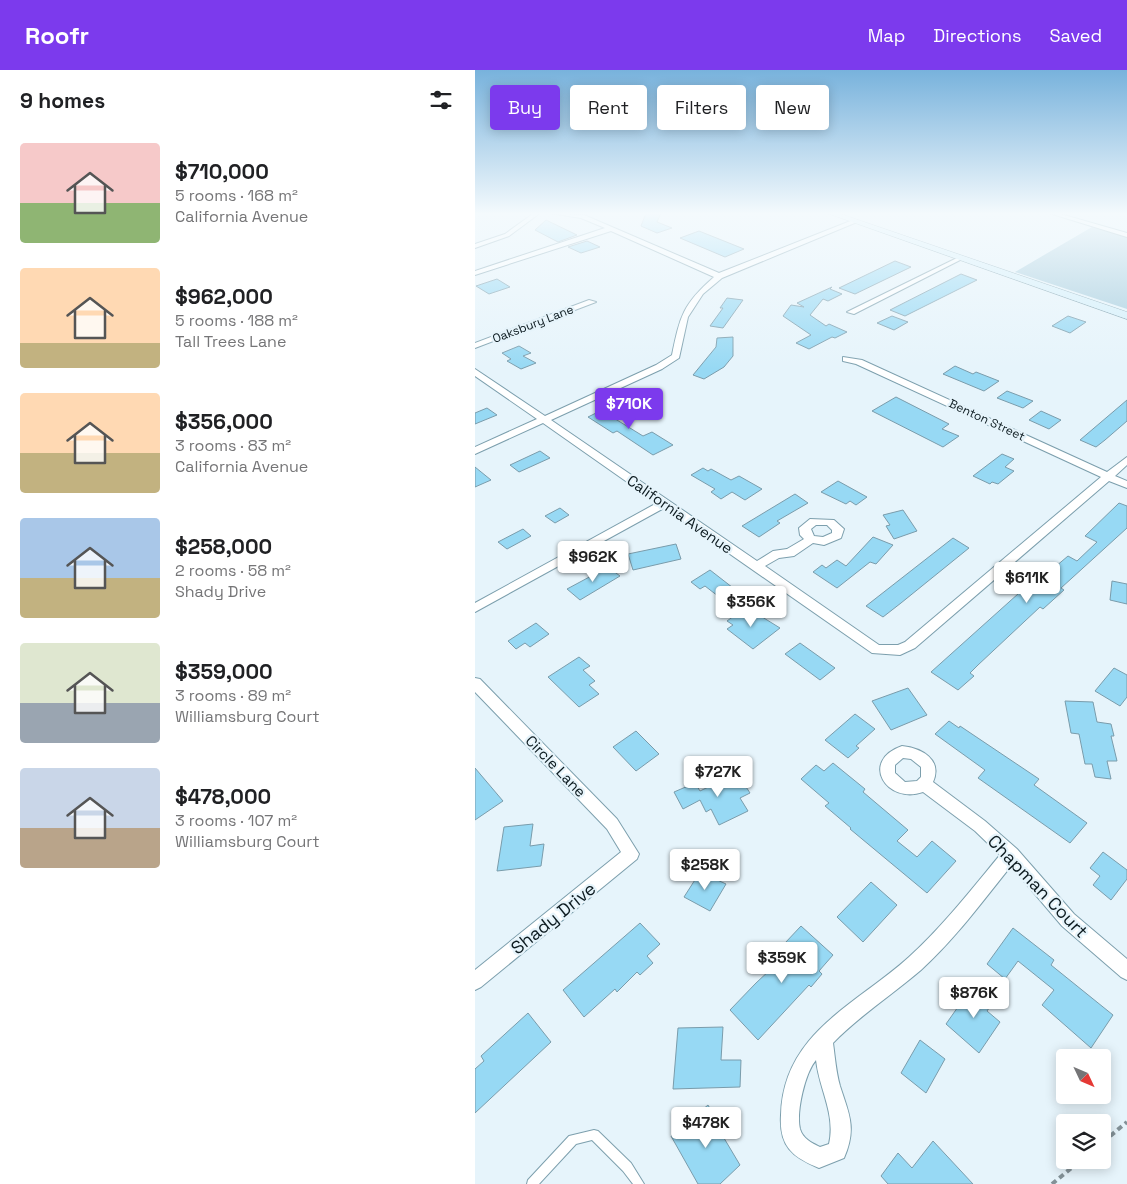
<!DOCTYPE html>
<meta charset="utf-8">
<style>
body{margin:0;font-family:"Space Grotesk",sans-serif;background:#f6f6f6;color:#202124;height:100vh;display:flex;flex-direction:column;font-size:19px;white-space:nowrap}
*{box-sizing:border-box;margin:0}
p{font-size:16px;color:#757577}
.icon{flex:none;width:28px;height:28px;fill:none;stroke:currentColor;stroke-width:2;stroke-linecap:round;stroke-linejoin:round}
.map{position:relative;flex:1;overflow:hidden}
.details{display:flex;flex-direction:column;background:#fff;width:475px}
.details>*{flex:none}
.top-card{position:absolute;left:15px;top:15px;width:475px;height:45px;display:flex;gap:10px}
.needle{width:32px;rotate:134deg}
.fabs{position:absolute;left:581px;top:979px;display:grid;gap:10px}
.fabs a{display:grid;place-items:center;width:55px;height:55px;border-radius:5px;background:#fff;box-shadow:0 2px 12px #0003;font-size:25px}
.price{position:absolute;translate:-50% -42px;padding:0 11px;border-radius:5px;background:#fff;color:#222;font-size:16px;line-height:32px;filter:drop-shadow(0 1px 2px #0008)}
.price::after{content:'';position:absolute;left:50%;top:30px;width:15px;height:11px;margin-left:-8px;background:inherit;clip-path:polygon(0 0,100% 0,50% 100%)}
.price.on{background:#7c3aed;color:#fff}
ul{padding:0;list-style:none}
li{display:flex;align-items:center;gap:15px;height:125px;padding:0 20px}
li span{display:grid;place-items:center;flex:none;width:140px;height:100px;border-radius:5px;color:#555}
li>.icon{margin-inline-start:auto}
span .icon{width:60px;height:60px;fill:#fffc;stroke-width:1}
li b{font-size:21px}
h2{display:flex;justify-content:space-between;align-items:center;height:60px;padding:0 20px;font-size:21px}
.pill{padding:0 18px;border-radius:5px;background:#fff;box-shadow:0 2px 12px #0003;font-size:18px;line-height:45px}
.pill.on{background:#7c3aed;color:#fff}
header{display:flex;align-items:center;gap:30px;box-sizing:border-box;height:70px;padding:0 25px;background:#7c3aed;color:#fff}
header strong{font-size:24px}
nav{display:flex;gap:28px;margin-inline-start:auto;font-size:18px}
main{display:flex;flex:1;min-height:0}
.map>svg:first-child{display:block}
.green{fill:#a5ccdd}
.building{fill:#97d9f4;stroke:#7a9cab}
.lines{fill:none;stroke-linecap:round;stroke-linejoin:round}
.lane-casing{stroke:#7c9fad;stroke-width:2}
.street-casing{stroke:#7c9fad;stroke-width:2}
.secondary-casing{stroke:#7c9fad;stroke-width:1}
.path{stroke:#839197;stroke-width:4;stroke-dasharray:5.5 4;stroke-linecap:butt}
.lane{fill:#fff;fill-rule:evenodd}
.street{fill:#fff;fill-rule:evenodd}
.secondary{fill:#d4f0fb;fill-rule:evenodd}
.labels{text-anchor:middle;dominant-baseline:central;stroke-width:4.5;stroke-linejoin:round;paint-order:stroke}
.far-street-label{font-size:12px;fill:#0c1a1f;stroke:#e6f4fb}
.street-label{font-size:15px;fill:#0c1a1f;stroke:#e6f4fb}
.near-street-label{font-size:18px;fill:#0c1a1f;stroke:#e6f4fb}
</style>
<header>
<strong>Roofr</strong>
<nav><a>Map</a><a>Directions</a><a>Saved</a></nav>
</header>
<main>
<section class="details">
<h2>9 homes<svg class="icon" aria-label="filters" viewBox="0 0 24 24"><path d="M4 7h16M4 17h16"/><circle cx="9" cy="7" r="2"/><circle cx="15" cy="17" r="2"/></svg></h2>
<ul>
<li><span style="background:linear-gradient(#f6c9c9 60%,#8fb573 0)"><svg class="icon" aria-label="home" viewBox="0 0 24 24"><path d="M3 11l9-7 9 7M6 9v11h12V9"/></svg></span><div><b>$710,000</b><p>5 rooms · 168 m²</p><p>California Avenue</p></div></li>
<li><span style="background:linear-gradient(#ffd9b3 75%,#c2b280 0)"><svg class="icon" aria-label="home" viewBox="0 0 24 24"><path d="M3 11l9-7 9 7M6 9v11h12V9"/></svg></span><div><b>$962,000</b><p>5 rooms · 188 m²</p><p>Tall Trees Lane</p></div></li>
<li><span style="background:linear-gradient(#ffd9b3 60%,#c2b280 0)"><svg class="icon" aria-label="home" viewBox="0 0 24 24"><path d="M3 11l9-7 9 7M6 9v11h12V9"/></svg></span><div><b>$356,000</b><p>3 rooms · 83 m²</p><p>California Avenue</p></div></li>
<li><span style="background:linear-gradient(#a9c7e8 60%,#c2b280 0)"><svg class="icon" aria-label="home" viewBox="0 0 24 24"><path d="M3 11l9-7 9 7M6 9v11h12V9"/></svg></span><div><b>$258,000</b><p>2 rooms · 58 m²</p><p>Shady Drive</p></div></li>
<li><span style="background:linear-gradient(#dfe7d0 60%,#9aa5b1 0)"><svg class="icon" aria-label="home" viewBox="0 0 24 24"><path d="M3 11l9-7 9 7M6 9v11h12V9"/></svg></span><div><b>$359,000</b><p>3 rooms · 89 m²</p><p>Williamsburg Court</p></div></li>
<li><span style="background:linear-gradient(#c9d6e8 60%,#b9a48a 0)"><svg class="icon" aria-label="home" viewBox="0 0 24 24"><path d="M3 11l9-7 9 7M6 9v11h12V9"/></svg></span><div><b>$478,000</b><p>3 rooms · 107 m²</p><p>Williamsburg Court</p></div></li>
</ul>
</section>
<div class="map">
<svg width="652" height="1114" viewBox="0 0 652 1114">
<rect width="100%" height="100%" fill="#e6f4fb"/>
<path class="green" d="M 617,157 L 652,167 L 652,239 L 540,202 Z"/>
<path class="building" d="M 171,143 L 186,143 L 182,152 L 197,158 L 182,163 L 166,156 Z
M 71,150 L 102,165 L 83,172 L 60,160 Z
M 224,161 L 269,179 L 250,187 L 205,168 Z
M 112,171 L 125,177 L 106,183 L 93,177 Z
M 420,191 L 436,197 L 380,224 L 364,218 Z
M 486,204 L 502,210 L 430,246 L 415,240 Z
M 22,209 L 35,217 L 14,224 L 1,216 Z
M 357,217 L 355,219 L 367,224 L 353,231 L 348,229 L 335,245 L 351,256 L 354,254 L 372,262 L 360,268 L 357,267 L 334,279 L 321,273 L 336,265 L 308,246 L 316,235 L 329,237 L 322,233 Z
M 252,228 L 268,230 L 248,258 L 235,256 L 248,238 L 245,238 Z
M 417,246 L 433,252 L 419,260 L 402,253 Z
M 593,246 L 611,252 L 595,263 L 577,256 Z
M 258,267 L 258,286 L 249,297 L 229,309 L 218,305 L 241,277 L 242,268 Z
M 44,276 L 56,283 L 48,286 L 61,293 L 46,299 L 32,291 L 36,289 L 27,283 Z
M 480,296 L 498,304 L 501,302 L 524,311 L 509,321 L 468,304 Z
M 532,321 L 558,331 L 548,338 L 522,328 Z
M 421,327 L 474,354 L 467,359 L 484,366 L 468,377 L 397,341 Z
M 652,330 L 652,351 L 630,370 L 621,377 L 605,370 Z
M 141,333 L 152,340 L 137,347 L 168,366 L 177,362 L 198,375 L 178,385 L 142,361 L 138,363 L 113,347 Z
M 12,338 L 22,345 L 0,354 L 0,343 Z
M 566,341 L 586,350 L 574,359 L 554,350 Z
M 65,381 L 75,388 L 44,402 L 35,395 Z
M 527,384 L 539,389 L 530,397 L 539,401 L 523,414 L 517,412 L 515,414 L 498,406 Z
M 0,397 L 16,410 L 0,417 Z
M 228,398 L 233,401 L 236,399 L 256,410 L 264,406 L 287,419 L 270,430 L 257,422 L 246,429 L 236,422 L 240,419 L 216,405 Z
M 363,411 L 392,427 L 381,435 L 375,431 L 371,434 L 346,422 Z
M 320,424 L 333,433 L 302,451 L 305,453 L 284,467 L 267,456 Z
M 644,433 L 652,436 L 652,458 L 586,518 L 589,520 L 568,539 L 565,537 L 503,595 L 495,603 L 499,606 L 483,620 L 456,602 L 563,506 L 567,508 L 593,486 L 602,491 L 622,472 L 610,466 Z
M 85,438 L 94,445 L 80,453 L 70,446 Z
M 428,440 L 442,461 L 419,469 L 411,456 L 415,455 L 408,445 Z
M 48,459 L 56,466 L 32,479 L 23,472 Z
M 398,467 L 418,475 L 401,494 L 395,492 L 362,518 L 338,502 L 347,495 L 351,498 L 362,490 L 371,496 Z
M 478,468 L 494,478 L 426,533 L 408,547 L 391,536 Z
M 201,474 L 206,489 L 158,500 L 153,484 Z
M 133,497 L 145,506 L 105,530 L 92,519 Z
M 235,500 L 262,521 L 248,530 L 230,516 L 225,519 L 216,512 Z
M 637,511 L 652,514 L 652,534 L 635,530 Z
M 271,537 L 305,558 L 278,579 L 252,559 L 258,555 L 252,551 Z
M 61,553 L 74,564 L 55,577 L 50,573 L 41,579 L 33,571 Z
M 325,573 L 360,598 L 345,610 L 310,584 Z
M 104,587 L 115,596 L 108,600 L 120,611 L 114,615 L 124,624 L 104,637 L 73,607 Z
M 639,598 L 652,605 L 652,627 L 645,636 L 620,621 Z
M 433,618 L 452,645 L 416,660 L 397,631 Z
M 590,631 L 618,632 L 622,652 L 636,654 L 639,666 L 636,666 L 642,691 L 632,691 L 636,709 L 620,707 L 617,694 L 610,694 L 604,664 L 596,663 Z
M 380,644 L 400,659 L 381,676 L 384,678 L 373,688 L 350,670 Z
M 474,651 L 484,658 L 485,656 L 564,709 L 559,715 L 612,753 L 595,773 L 503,708 L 510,700 L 460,664 Z
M 161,661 L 184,684 L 161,701 L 138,677 Z
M 358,693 L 390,719 L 388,722 L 433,760 L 422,771 L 442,787 L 457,771 L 481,791 L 452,823 L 375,759 L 376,758 L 350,736 L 354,733 L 326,709 L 341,695 L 349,701 Z
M 0,698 L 28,731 L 0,750 Z
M 262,703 L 275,723 L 265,728 L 273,741 L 244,755 L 236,739 L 231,742 L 225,730 L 208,739 L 199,722 L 220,713 L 225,721 Z
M 58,754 L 55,776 L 69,774 L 66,796 L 22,801 L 29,757 Z
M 628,782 L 652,800 L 652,809 L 636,830 L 618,815 L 625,806 L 615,798 Z
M 225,802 L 251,814 L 235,841 L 209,827 Z
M 396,812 L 422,835 L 388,872 L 362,847 Z
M 165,853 L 185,874 L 172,886 L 178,893 L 165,905 L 162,902 L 142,922 L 140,919 L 109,947 L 88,920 Z
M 326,856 L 358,885 L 344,901 L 347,904 L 336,917 L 334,915 L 283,970 L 255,940 L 281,913 L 296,899 L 299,902 L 318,881 L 310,873 Z
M 538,858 L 579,890 L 576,895 L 638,945 L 616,978 L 567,935 L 579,920 L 543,891 L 530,909 L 512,894 Z
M 499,914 L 519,931 L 512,941 L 525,952 L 504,983 L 471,954 Z
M 53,943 L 76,972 L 0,1043 L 0,999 L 9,991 L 6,986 Z
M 248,957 L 246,990 L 266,990 L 265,1017 L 198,1019 L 203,958 Z
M 445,970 L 470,989 L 451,1023 L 426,1003 Z
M 233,1035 L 242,1051 L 240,1053 L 265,1095 L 245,1114 L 223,1114 L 196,1066 Z
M 458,1071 L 498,1114 L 413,1114 L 406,1106 L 423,1083 L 437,1098 Z"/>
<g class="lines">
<g class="lane-casing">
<path id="lane" d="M 119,1060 L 123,1061 L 156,1093 L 169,1114 L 158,1114 L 148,1101 L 117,1070 L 101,1074 L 64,1114 L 52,1114 L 53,1110 L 94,1066 Z"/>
</g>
<g class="street-casing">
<path id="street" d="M 59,143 L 65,143 L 34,166 L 0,178 L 0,174 L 30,164 Z
M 75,143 L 109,145 L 244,203 L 378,150 L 382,150 L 382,152 L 247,208 L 228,224 L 213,247 L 204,288 L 187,299 L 76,350 L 282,491 L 298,481 L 312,479 L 329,469 L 325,465 L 324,458 L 335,449 L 359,450 L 369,459 L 366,468 L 349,475 L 338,473 L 319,486 L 304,488 L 290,496 L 404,575 L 423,575 L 430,572 L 626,407 L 381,294 L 368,291 L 368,287 L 387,290 L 632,402 L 652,387 L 652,395 L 640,406 L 652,411 L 652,418 L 634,411 L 440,578 L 425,585 L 397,583 L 189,438 L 0,542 L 0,533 L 182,433 L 68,353 L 0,384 L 0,377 L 62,349 L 0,306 L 0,299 L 70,346 L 181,295 L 197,285 C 205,246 208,234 239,207 L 136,161 L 0,205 L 0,201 L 130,158 L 106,148 ZM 341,455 L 352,455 L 357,460 L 357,463 L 348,467 L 339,466 L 336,459 Z
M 574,143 L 582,143 L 652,163 L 652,167 Z
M 484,187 L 489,188 L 379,244 L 372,242 Z
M 114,230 L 121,232 L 0,278 L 0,273 Z
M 0,608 L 5,609 L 142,749 L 164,784 L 162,789 L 6,917 L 0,920 L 0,900 L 146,782 L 132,759 L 0,622 Z
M 427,676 C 446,678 468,689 458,712 L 510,751 L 542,779 L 599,844 L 652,889 L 652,910 L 646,907 L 587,856 L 536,796 C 507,832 480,869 446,900 C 417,925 385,945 358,973 C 360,987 361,1002 365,1016 C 374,1044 382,1058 369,1088 L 344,1098 C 317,1087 304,1076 306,1045 C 308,963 381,935 434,887 C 468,856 496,820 525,785 L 500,761 L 448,722 C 412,735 384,691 427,676 ZM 428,688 L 436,689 L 446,697 L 446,707 L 442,711 L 430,712 L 420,703 L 420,695 ZM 341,990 C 344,1019 361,1044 354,1074 L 345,1077 C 337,1073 328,1069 325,1059 C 321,1042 330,1003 341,990 Z"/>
</g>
<g class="secondary-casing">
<path id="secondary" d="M 352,143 L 363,143 L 652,242 L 652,249 Z"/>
</g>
<path class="path" d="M 628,1072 L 652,1052
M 577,1114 L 606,1090"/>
<use href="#lane" class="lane"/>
<use href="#street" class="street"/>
<use href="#secondary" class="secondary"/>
</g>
<linearGradient id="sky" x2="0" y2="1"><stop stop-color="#78b2dc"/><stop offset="0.48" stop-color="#f4fafd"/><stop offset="1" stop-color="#f4fafd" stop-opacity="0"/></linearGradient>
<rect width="652" height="299" fill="url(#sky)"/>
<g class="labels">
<g class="far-street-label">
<text transform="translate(58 254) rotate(-21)">Oaksbury Lane</text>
<text transform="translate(512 350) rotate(25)">Benton Street</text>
</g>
<g class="street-label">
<text transform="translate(205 444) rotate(35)">California Avenue</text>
<text transform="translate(81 696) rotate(46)">Circle Lane</text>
</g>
<g class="near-street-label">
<text transform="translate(563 816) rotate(46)">Chapman Court</text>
<text transform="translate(78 848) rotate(-39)">Shady Drive</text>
</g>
</g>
</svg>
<div class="fabs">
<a><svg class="needle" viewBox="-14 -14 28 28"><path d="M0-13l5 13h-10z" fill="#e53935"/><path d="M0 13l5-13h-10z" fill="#757577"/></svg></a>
<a><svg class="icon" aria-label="layers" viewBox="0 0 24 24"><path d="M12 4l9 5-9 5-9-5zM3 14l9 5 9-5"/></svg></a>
</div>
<b class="price on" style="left:154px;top:360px">$710K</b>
<b class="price" style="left:118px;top:513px">$962K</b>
<b class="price" style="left:552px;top:534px">$611K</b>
<b class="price" style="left:276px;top:558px">$356K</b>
<b class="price" style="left:243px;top:728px">$727K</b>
<b class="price" style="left:230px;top:821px">$258K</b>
<b class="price" style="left:307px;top:914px">$359K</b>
<b class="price" style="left:499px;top:949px">$876K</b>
<b class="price" style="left:231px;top:1079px">$478K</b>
<div class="top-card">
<a class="pill on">Buy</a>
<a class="pill">Rent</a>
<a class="pill">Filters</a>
<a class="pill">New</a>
</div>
</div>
</main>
